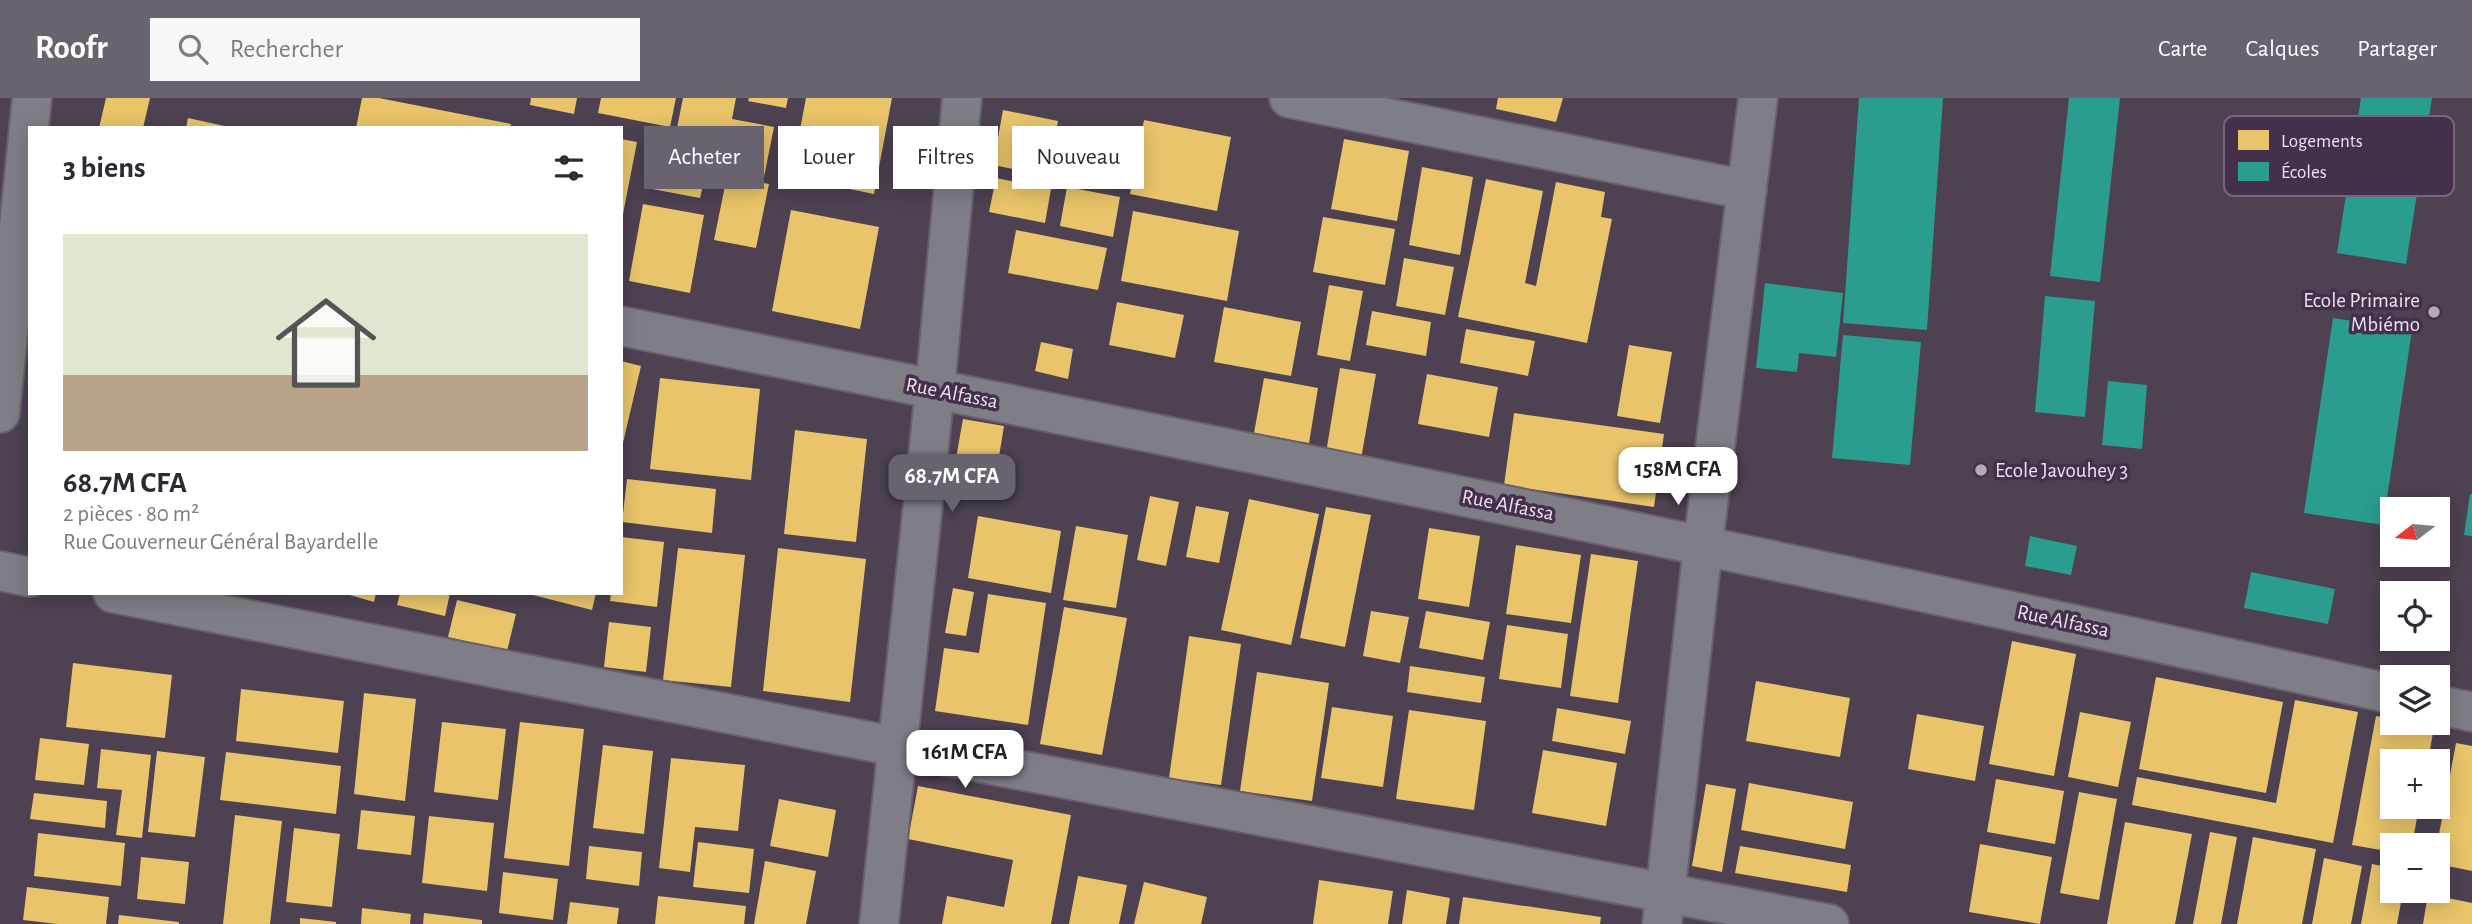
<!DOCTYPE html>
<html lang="fr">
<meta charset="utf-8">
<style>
body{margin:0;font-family:"Alegreya Sans",sans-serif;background:#f7f7f7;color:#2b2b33;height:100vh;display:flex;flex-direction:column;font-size:26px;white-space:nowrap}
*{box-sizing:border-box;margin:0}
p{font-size:23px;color:#7c7c81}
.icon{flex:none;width:38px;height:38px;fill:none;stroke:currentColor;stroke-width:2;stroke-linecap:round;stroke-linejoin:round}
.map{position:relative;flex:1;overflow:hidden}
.details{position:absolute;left:28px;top:28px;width:595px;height:469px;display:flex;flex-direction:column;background:#fff;border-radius:0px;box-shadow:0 4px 18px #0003}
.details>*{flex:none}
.top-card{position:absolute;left:644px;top:28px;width:665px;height:63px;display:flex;gap:14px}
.needle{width:46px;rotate:254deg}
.fabs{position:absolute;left:2380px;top:399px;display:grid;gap:14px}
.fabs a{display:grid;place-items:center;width:70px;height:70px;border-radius:0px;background:#fff;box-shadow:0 4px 18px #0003;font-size:35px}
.price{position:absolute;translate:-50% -60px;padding:0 16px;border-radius:14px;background:#fff;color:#222;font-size:23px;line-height:46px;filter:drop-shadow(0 2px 4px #0008)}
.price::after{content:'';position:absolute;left:50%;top:42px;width:21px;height:16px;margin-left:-10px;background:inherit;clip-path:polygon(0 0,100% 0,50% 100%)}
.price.on{background:#69636f;color:#fff}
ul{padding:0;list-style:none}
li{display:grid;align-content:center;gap:14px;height:371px;padding:0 35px}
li+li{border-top:2px solid #e1e1e2}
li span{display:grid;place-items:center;height:217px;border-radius:0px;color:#555}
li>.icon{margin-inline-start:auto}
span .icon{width:126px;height:126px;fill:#fffc;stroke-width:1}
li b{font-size:30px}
h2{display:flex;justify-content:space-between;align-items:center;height:84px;padding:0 35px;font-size:30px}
.chip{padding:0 24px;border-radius:0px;background:#fff;box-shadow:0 4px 18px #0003;font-size:24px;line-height:63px}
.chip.on{background:#69636f;color:#fff}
header{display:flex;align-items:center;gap:42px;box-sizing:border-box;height:98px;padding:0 35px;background:#69636f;color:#fff}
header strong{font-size:33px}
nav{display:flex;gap:38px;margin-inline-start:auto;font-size:24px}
.search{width:490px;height:63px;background:#f7f7f7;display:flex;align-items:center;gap:18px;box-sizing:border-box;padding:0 24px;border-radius:0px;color:#7c7c81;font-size:26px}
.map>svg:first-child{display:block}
.homes{fill:#e9c46a}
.schools{fill:#2a9d8f}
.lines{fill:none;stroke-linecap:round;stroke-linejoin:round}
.minor-casing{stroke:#695f6d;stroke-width:42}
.minor{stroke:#7f7e87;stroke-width:38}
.poi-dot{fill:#b4a8b9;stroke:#45304c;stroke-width:2.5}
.labels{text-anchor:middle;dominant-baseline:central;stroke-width:7;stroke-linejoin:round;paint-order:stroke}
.poi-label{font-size:21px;fill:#ecdff0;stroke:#45304c;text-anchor:end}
.street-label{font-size:21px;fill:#ecdff0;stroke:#45304c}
.key{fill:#45304c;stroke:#77657d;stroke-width:2}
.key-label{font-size:19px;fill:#ecdff0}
</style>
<header>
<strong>Roofr</strong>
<div class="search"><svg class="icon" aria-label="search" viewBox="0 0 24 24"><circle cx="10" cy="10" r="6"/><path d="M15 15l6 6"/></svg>Rechercher</div>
<nav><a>Carte</a><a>Calques</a><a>Partager</a></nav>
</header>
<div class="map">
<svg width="2472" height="826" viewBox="0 0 2472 826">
<rect width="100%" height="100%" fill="#4d4152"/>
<path class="homes" d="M 106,0 L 150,0 L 143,30 L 99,30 Z
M 362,0 L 379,0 L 511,26 L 510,30 L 356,30 Z
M 531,0 L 577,0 L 574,16 L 530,7 Z
M 601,0 L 676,0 L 670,29 L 598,15 Z
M 683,0 L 736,0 L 732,21 L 774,29 L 764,79 L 671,60 Z
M 749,0 L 788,0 L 786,10 L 748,3 Z
M 806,0 L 892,0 L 874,96 L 791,79 Z
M 1498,0 L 1563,0 L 1556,24 L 1496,11 Z
M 1003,12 L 1058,23 L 1048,78 L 993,67 Z
M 188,20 L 229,29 L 229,30 L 186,30 Z
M 1144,22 L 1231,39 L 1217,113 L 1130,96 Z
M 1072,28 L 1123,38 L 1115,81 L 1064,71 Z
M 621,41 L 637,44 L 623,116 L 621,116 Z
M 1344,41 L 1409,53 L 1397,123 L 1331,111 Z
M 655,69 L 705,79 L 700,100 L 652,91 Z
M 1422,69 L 1473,79 L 1460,157 L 1409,147 Z
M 727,78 L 769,86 L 756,150 L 714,142 Z
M 996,80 L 1051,91 L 1045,125 L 989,114 Z
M 1486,81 L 1543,93 L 1525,185 L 1536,188 L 1556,84 L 1605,94 L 1601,119 L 1612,121 L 1587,245 L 1458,219 Z
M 1067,89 L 1120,99 L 1113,139 L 1060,128 Z
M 643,106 L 704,117 L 690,195 L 629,183 Z
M 791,112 L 879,129 L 860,231 L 772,213 Z
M 1133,113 L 1239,133 L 1227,203 L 1121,183 Z
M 1323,119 L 1395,131 L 1385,187 L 1313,174 Z
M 1016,132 L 1107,150 L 1098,192 L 1008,175 Z
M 1404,160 L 1454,169 L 1445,217 L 1396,208 Z
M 1329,187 L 1363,193 L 1350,263 L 1317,257 Z
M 1117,204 L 1184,217 L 1175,260 L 1109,247 Z
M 1224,209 L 1301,224 L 1291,278 L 1214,264 Z
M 1372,213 L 1431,224 L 1426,258 L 1366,247 Z
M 1466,231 L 1535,243 L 1528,278 L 1460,265 Z
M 1041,244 L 1073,251 L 1068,281 L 1035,273 Z
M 1629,247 L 1672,254 L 1660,325 L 1617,318 Z
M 621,263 L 641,268 L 622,349 L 621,349 Z
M 1340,270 L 1376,276 L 1361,361 L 1326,355 Z
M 1427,276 L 1498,289 L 1489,339 L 1418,326 Z
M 660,280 L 760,291 L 751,382 L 650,371 Z
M 1264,280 L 1318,290 L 1309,345 L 1254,335 Z
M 1514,315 L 1664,336 L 1654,409 L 1504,387 Z
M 963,321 L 1004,328 L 992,401 L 950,394 Z
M 795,332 L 867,341 L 856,444 L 784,436 Z
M 627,381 L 716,391 L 712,435 L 622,424 Z
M 1150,398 L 1179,404 L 1166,468 L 1137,462 Z
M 1249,401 L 1319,416 L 1291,547 L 1221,532 Z
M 1196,408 L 1229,414 L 1219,465 L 1186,459 Z
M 1326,409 L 1371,417 L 1345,549 L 1300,540 Z
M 978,418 L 1061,433 L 1051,495 L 968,480 Z
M 1076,428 L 1128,437 L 1116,510 L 1063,502 Z
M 1429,430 L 1480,438 L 1469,509 L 1418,501 Z
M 621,439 L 664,444 L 657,509 L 610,503 L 611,495 L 621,495 Z
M 1516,447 L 1581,457 L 1571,525 L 1506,516 Z
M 678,450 L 745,457 L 731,589 L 663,582 Z
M 778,450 L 866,461 L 850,604 L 763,593 Z
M 1591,456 L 1638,463 L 1618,605 L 1570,598 Z
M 953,490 L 974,494 L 966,538 L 945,535 Z
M 343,495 L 376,495 L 374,504 Z
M 400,495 L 450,495 L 445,518 L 397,507 Z
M 525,495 L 596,495 L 592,512 Z
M 988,496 L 1046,505 L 1028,627 L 935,613 L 944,550 L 979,555 Z
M 457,502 L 516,516 L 507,553 L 448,539 Z
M 1064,509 L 1127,520 L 1102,657 L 1040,646 Z
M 1371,513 L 1409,519 L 1400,565 L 1363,558 Z
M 1426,513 L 1490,524 L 1483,562 L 1419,550 Z
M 609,524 L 651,529 L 646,574 L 604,569 Z
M 1507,527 L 1568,536 L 1561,590 L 1499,581 Z
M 1189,538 L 1241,546 L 1221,687 L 1169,680 Z
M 2012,543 L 2076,556 L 2054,678 L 1989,666 Z
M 73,565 L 172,577 L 165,640 L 66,629 Z
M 1410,568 L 1485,579 L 1481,605 L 1407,594 Z
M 1257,574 L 1329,585 L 1312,703 L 1240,693 Z
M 2156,579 L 2283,604 L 2266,695 L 2139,671 Z
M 1756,583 L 1850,600 L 1840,659 L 1746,643 Z
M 241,591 L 344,603 L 338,655 L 236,643 Z
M 364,595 L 416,601 L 405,703 L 354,696 Z
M 2295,602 L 2358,614 L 2333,745 L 2132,707 L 2137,679 L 2276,705 Z
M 1332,609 L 1393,618 L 1383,689 L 1321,680 Z
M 1557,610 L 1631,623 L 1625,656 L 1552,643 Z
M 1409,612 L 1486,623 L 1474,712 L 1396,701 Z
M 2080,614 L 2131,624 L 2118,689 L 2068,679 Z
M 1917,616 L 1984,628 L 1975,683 L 1908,671 Z
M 2376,618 L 2392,621 L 2392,625 L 2411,625 L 2434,629 L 2428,663 L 2392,663 L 2392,709 L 2419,709 L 2412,747 L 2392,747 L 2392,754 L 2352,747 Z
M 442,624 L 506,631 L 498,702 L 434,694 Z
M 520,624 L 584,631 L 569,768 L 504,760 Z
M 40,640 L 89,646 L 84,687 L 35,682 Z
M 2456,645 L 2472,648 L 2472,773 L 2438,766 L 2437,747 Z
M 603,647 L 653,653 L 644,736 L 593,730 Z
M 101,651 L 151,657 L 142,740 L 116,737 L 122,692 L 97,690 Z
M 1543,652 L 1617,665 L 1606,728 L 1532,715 Z
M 157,653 L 205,659 L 195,739 L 148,734 Z
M 226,654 L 341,668 L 336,716 L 220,702 Z
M 671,660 L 745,667 L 738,733 L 695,729 L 690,774 L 659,770 Z
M 1996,681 L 2064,693 L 2055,746 L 1987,734 Z
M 1749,685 L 1853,704 L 1845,751 L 1741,732 Z
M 1706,686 L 1736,691 L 1722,774 L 1692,768 Z
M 918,688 L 1071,717 L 1051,826 L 942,826 L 947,798 L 1004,809 L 1013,762 L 908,741 Z
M 2079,694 L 2117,701 L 2099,802 L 2060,795 Z
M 34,695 L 107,703 L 105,730 L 30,721 Z
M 779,701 L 836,712 L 828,759 L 770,748 Z
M 361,712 L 415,718 L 411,757 L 357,751 Z
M 235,717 L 282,723 L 270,826 L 223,826 Z
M 429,718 L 494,725 L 487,793 L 422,785 Z
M 2125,724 L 2192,736 L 2175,826 L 2107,826 Z
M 294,730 L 340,736 L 332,809 L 286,804 Z
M 2210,734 L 2237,739 L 2221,826 L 2193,826 Z
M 38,735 L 125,745 L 121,788 L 34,778 Z
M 2253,739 L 2316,751 L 2302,826 L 2237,826 Z
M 698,744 L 754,751 L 749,795 L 693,789 Z
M 1980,746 L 2052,759 L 2040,826 L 1969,814 Z
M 589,748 L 642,754 L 639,788 L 586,781 Z
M 1740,748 L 1851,767 L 1847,794 L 1735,775 Z
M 141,759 L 189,764 L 185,806 L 137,801 Z
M 2324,760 L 2362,768 L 2351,826 L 2312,826 Z
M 765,763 L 816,773 L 806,826 L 754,826 Z
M 2372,766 L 2392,770 L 2392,793 L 2403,793 L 2397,826 L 2361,826 Z
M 503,774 L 558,781 L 553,822 L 499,815 Z
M 1078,778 L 1127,787 L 1119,826 L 1069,826 Z
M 1319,782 L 1393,793 L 1388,826 L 1313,826 Z
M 1144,784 L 1207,799 L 1201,826 L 1134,826 Z
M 27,789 L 109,799 L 106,826 L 57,826 L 23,822 Z
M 1407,792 L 1450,800 L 1446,826 L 1402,826 Z
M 2428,796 L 2472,805 L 2472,826 L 2423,826 Z
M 658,798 L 746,808 L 744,826 L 655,826 Z
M 1463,799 L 1601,819 L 1600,826 L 1459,826 Z
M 570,804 L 619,810 L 617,826 L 567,826 Z
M 362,810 L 411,816 L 410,826 L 361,826 Z
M 424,815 L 482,822 L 482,826 L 423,826 Z
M 119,817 L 179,824 L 179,826 L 118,826 Z
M 300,820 L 336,824 L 336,826 L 300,826 Z"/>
<path class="schools" d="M 1859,0 L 1943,0 L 1927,232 L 1843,225 Z
M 2069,0 L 2120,0 L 2100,184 L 2050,178 Z
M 2361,0 L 2432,0 L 2406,166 L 2337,155 Z
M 1765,185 L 1843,195 L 1836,259 L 1799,255 L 1797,274 L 1756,270 Z
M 2045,198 L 2095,203 L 2085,319 L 2035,314 Z
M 2333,220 L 2412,232 L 2383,427 L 2304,415 Z
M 1843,237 L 1921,244 L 1910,367 L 1832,360 Z
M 2108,283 L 2147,287 L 2142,351 L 2102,347 Z
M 2470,396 L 2472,396 L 2472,438 L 2464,437 Z
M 2030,438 L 2077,448 L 2071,477 L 2025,468 Z
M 2251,474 L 2335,491 L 2328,526 L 2244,510 Z"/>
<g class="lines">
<g class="minor-casing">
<path id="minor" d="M 1289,0 L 1747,92
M 621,228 C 1212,347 1804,465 2392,596
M 0,315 L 32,0
M 0,473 L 30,479
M 113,495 L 898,649 L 1829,826
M 2438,607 L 2472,614
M 879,826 L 935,291 L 962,0
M 1662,826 L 1703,447 L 1758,0"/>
</g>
<use href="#minor" class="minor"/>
</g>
<g class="poi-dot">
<circle cx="2434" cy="214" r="7"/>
<circle cx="1981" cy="372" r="7"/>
</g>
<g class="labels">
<g class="poi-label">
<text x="2420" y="202">Ecole Primaire<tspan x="2420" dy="24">Mbiémo</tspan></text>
<text x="1995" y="372" text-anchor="start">Ecole Javouhey 3</text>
</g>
<g class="street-label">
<text transform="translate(952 295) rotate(11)">Rue Alfassa</text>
<text transform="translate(1508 407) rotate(11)">Rue Alfassa</text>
<text transform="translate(2063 523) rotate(12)">Rue Alfassa</text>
</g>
</g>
<rect x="2224" y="18" width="230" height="80" rx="10" class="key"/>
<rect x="2238" y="32" width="31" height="20" fill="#e9c46a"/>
<rect x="2238" y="64" width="31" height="19" fill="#2a9d8f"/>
<g class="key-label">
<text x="2281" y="49">Logements</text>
<text x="2281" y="80">Écoles</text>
</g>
</svg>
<div class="fabs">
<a><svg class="needle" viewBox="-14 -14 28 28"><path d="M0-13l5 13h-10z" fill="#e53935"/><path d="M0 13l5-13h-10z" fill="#7c7c81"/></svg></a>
<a><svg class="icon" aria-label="locate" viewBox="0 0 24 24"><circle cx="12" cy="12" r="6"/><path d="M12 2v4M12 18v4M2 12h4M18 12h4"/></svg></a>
<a><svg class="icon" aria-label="layers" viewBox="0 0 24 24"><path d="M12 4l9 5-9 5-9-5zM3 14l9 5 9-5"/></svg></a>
<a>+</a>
<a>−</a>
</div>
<b class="price" style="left:1678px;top:409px">158M CFA</b>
<b class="price on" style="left:952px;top:416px">68.7M CFA</b>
<b class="price" style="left:965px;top:692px">161M CFA</b>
<div class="top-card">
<a class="chip on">Acheter</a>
<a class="chip">Louer</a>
<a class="chip">Filtres</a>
<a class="chip">Nouveau</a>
</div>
<section class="details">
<h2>3 biens<svg class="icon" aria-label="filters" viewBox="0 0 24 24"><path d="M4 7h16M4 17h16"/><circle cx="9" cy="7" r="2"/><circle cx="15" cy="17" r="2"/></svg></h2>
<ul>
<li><span style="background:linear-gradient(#dfe7d0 65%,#b9a48a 0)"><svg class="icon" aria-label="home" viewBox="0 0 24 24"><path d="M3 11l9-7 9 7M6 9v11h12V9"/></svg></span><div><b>68.7M CFA</b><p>2 pièces · 80 m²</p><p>Rue Gouverneur Général Bayardelle</p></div></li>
</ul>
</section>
</div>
